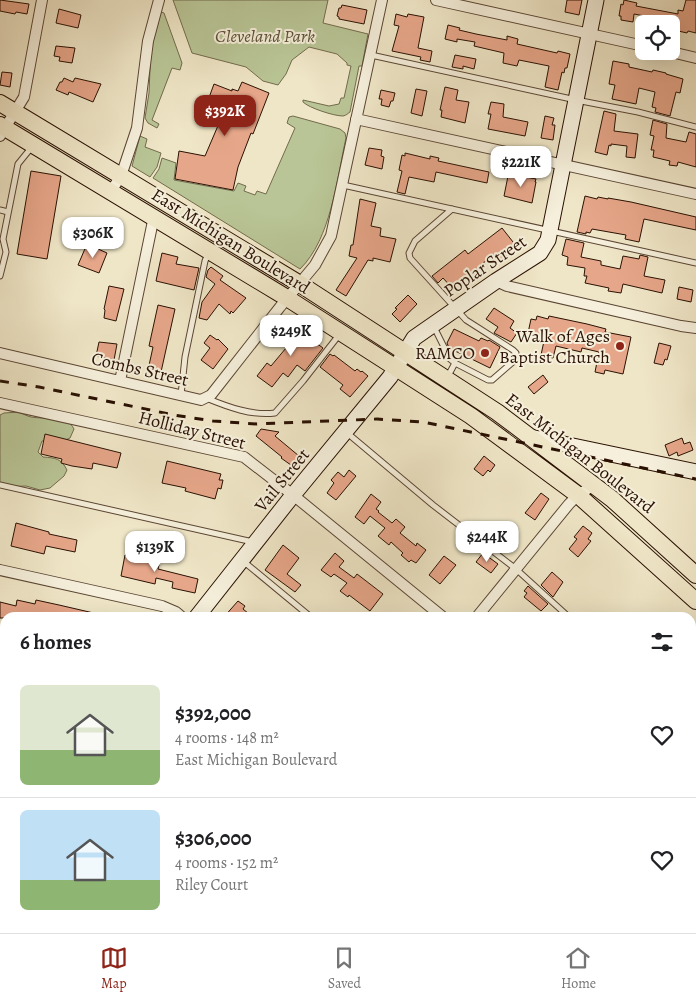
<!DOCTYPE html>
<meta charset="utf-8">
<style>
body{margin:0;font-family:Alegreya,serif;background:#f6f6f6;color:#202124;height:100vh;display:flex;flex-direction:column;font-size:19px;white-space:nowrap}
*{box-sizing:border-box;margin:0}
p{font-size:16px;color:#757577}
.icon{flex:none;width:28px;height:28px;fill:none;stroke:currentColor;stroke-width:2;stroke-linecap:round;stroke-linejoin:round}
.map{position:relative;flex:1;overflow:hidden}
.side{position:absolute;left:0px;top:612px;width:696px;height:321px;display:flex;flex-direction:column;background:#fff;border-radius:15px 15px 0 0;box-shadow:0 5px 20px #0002}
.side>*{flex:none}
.controls{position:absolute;left:635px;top:15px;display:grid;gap:10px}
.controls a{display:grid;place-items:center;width:45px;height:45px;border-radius:8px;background:#fff;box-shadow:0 5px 20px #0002;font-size:25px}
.price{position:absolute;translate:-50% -42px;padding:0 11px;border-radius:10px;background:#fff;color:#222;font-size:16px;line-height:32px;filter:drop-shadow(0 1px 2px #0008)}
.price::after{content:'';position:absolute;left:50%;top:30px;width:15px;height:11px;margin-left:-8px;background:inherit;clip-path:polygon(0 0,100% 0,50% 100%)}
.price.selected{background:#8f2418;color:#fff}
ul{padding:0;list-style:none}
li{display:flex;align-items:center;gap:15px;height:125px;padding:0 20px}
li+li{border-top:1px solid #e0e0e0}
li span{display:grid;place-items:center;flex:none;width:140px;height:100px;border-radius:8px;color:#555}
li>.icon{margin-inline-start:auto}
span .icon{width:60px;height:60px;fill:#fffc;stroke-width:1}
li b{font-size:21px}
h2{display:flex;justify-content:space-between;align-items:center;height:60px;padding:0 20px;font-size:21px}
.tabs{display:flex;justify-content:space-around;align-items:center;height:70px;border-top:1px solid #e0e0e0;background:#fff;font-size:14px;color:#757577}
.tabs a{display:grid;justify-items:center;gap:2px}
.tabs .selected{color:#8f2418}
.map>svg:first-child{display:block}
.green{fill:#b9c596;stroke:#726b4c}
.building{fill:#e6a689;stroke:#2a1103}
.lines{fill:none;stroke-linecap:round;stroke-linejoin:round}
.lane-casing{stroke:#5b4634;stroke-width:7}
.street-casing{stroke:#5b4634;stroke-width:12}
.secondary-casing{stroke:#2a1103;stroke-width:17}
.primary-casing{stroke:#2a1103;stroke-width:18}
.lane{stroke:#f5efdb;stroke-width:5}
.street{stroke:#f5efdb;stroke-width:10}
.secondary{stroke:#f5efdb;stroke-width:15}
.primary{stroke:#efe6c7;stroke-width:16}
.rail{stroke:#2a1103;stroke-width:3;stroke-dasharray:9 9;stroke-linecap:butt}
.poi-dot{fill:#8f2418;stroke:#f5efdb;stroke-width:2}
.labels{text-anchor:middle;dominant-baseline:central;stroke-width:4;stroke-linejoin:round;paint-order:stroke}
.park-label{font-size:18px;font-style:italic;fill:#5c5036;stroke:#f5efdb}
.street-label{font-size:18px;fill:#2a1103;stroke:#f5efdb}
.poi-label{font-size:18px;fill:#2a1103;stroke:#f5efdb;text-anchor:end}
</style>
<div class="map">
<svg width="696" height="933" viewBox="0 0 696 933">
<rect width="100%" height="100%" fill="#efe6c7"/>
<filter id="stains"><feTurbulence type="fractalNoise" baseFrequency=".004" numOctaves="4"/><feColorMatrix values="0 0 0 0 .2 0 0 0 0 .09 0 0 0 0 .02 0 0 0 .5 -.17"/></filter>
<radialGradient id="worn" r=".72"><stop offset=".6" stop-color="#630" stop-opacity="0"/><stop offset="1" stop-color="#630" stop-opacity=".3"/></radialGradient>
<path class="green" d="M 173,0 L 328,0 L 323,23 L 368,34 L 362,66 L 359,66 L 350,112 C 347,114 347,115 343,116 C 334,116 309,108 303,102 L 303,100 L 329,106 L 339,104 L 341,98 L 344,98 L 351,66 L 347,65 L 347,63 L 337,54 L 309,47 L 292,60 L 286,74 L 278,85 L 263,81 L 246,67 L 192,53 Z
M 161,12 L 164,13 L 182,63 L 180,70 L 172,68 L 152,120 L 159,124 L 157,128 L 148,123 L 145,118 L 149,93 L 151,45 L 158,13 Z
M 293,116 L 340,129 L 345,133 L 346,138 C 337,178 331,239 300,269 L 153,178 L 159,169 L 162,158 L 176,163 L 174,180 L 234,191 L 238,183 L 246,186 L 244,191 L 255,195 L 257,191 L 266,194 L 295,128 L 287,123 L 289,117 Z
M 140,136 L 147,139 L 145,147 L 161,153 L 157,167 L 150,177 L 132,166 Z
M 19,412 C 23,414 27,416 31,417 C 46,420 66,413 74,429 L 70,438 L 63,441 L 42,441 L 38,452 L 43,457 C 55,458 61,458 67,470 L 64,476 L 50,488 L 40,490 L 26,486 L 0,487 L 0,415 L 4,413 Z"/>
<path class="building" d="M 0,0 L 29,4 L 27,14 L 16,12 L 15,14 L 0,11 Z
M 567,0 L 582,0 L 579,15 L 565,12 Z
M 624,0 L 637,3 L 636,6 L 678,14 L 678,10 L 683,11 L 686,0 L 696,0 L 696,33 L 688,31 L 687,33 L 674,30 L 675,24 L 649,24 L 650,17 L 634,14 L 633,22 L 621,20 L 621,16 L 619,16 L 621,4 L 623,5 Z
M 342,5 L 367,10 L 364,24 L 339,19 L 339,17 L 337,16 L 339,8 L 341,8 Z
M 59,9 L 81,15 L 78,28 L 56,23 Z
M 396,14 L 407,17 L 408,14 L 424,17 L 418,48 L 432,51 L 430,62 L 420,60 L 421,57 L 392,51 L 399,26 L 394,25 Z
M 448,25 L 460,28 L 459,30 L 476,34 L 507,40 L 507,36 L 518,39 L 517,44 L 557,53 L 558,51 L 570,54 L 567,68 L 565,68 L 564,73 L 562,72 L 558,90 L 545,87 L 549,66 L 519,60 L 517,66 L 503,63 L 504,53 L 474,46 L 475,42 L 457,39 L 457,42 L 445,39 Z
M 56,46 L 75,48 L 72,63 L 59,61 L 60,57 L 54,56 Z
M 455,55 L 476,59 L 474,69 L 463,66 L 463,69 L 452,67 Z
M 613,61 L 629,64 L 629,67 L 652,72 L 653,70 L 666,73 L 666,74 L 683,79 L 680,93 L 676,92 L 670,116 L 655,112 L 656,108 L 652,107 L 655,92 L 639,88 L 636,104 L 612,99 L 615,85 L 609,84 Z
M 2,72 L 12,73 L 10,87 L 0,85 Z
M 64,78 L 73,82 L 75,78 L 101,84 L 93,102 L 69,92 L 68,95 L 56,90 L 60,82 L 62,82 Z
M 242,82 L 269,93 L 253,134 L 251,133 L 238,167 L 233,190 L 175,179 L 179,151 L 205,156 L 220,121 L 203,114 L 214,84 L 232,91 L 232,89 L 238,91 Z
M 445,87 L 458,90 L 456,100 L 469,102 L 465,123 L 441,117 L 442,110 L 440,110 Z
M 416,89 L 427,91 L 422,116 L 411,113 Z
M 381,90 L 395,93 L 393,101 L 391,101 L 389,107 L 381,105 L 382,99 L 379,99 Z
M 491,102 L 504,104 L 503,117 L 528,122 L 525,136 L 488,129 L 491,114 L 488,114 Z
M 604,111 L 616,114 L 614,131 L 638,134 L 635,158 L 626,157 L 627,146 L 611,144 L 611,146 L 609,145 L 607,155 L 595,152 Z
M 545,116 L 554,118 L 552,125 L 555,125 L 553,140 L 541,138 Z
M 653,120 L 667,124 L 666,138 L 686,142 L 689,132 L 696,134 L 696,167 L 678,162 L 677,166 L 669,165 L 670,161 L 653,157 L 654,150 L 651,150 L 654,136 L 650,135 Z
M 369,148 L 382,150 L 381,156 L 384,157 L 382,169 L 365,165 Z
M 405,153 L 430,159 L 430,156 L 439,158 L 438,161 L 489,172 L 487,183 L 436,172 L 434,182 L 409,177 L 405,194 L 397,192 L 402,171 L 399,170 L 402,155 L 405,156 Z
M 31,171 L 61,176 L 47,259 L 17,254 Z
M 515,175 L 536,179 L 535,182 L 536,182 L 532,203 L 504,196 L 508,176 L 514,177 Z
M 585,196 L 597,199 L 598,197 L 608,199 L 608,198 L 631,202 L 696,217 L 696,230 L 644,219 L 639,242 L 625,239 L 626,235 L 592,229 L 590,233 L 586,232 L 586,234 L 577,232 Z
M 360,199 L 376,203 L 371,226 L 381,228 L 380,236 L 396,239 L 390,262 L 373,258 L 373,261 L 368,260 L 346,296 L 336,290 L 357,258 L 349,256 L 351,245 L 353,245 Z
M 502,228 L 517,247 L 492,267 L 487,260 L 452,288 L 443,278 L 438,283 L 432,276 L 465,250 L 468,254 Z
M 566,239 L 584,243 L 581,257 L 601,261 L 601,265 L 620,269 L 623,256 L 639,259 L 640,255 L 648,257 L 644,276 L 665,280 L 662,293 L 623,284 L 621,293 L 608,291 L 609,288 L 585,283 L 587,276 L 584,276 L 585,268 L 567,265 L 568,257 L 562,255 Z
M 87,244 L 107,253 L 99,273 L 78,265 Z
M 162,253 L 178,257 L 176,264 L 199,268 L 194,290 L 156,281 Z
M 211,267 L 223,276 L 220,280 L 246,298 L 233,313 L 231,311 L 230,314 L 219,304 L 207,320 L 199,318 L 202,302 L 215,284 L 206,277 L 208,270 Z
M 109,286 L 124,289 L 116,321 L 104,318 L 105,310 L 104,309 Z
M 679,287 L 693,290 L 691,302 L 677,299 Z
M 408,295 L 417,304 L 400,322 L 392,314 L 397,309 L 395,308 Z
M 158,305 L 175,309 L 161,372 L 148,370 L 153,347 L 149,346 Z
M 494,308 L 514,321 L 510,328 L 517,333 L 511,342 L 494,333 L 498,327 L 486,319 Z
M 537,316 L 548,319 L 549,316 L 587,324 L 606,329 L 605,332 L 631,337 L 623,374 L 605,370 L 604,374 L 595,372 L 599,352 L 582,348 L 581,352 L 556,346 L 553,358 L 541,355 L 544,341 L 532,339 L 533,334 L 528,333 L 531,319 L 536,320 Z
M 295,328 L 323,348 L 305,371 L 297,365 L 288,377 L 283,373 L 272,387 L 257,376 L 267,363 L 271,366 L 286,348 L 281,344 Z
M 454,329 L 479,341 L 481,338 L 488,341 L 489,340 L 500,347 L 490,368 L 449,348 L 447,343 Z
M 210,335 L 217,340 L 218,339 L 228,349 L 213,369 L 201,360 L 210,348 L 204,343 Z
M 99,342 L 117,344 L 114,360 L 96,356 Z
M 659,343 L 671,346 L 667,360 L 665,359 L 663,365 L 654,363 Z
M 330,354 L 333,356 L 334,355 L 355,371 L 357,369 L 361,372 L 362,371 L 368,376 L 350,397 L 340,389 L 343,385 L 320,367 Z
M 543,375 L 548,382 L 534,394 L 528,387 Z
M 261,429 L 279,432 L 275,436 L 305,461 L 298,470 L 281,458 L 282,457 L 256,436 Z
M 45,434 L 121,453 L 117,468 L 93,463 L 92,469 L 72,466 L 61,463 L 62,459 L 41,454 Z
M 682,438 L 684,444 L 690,442 L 693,450 L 678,456 L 677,452 L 669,456 L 665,445 Z
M 484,456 L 495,465 L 490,472 L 488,470 L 483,476 L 474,469 Z
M 167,461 L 221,474 L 219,480 L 223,480 L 221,489 L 218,488 L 215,499 L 185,491 L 186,488 L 162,483 Z
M 349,470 L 356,476 L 336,500 L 327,493 L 334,483 L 331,480 L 338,472 L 344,477 Z
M 541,493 L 549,499 L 535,520 L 525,513 Z
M 371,494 L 381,502 L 376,509 L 379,511 L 378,512 L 392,523 L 396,519 L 405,527 L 400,533 L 416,546 L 417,543 L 426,550 L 416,563 L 411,560 L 409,562 L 401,555 L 403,553 L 391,542 L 389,545 L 378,536 L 385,528 L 370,516 L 364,524 L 355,517 Z
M 16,523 L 49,532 L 49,534 L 77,540 L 75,552 L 46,546 L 44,554 L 11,546 Z
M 583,526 L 592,533 L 588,539 L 591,541 L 578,557 L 569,549 L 577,539 L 574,537 Z
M 283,545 L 299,558 L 287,574 L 301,585 L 295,592 L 265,570 Z
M 335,553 L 344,561 L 339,567 L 354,578 L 357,574 L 383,594 L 370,611 L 349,595 L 348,597 L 340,591 L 347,583 L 334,574 L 331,577 L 321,570 Z
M 483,553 L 498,564 L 491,573 L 476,562 Z
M 129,554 L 160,561 L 158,569 L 198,579 L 195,593 L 172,588 L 173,582 L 156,578 L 155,584 L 121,576 L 125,555 L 129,555 Z
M 444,556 L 456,565 L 440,584 L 429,575 Z
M 552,572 L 563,582 L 553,597 L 541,585 Z
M 528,586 L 548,604 L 541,611 L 524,597 L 527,593 L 524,591 Z
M 17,600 L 35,604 L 36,600 L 59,605 L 98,614 L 97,618 L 0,618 L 0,602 L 16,606 Z
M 238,601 L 245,606 L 243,609 L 254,618 L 223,618 Z"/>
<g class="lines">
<g class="lane-casing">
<path id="lane" d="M 371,55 L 576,100 L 638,112 L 696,127
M 343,185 L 696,263
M 452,209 L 415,241 L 409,253 L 410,258 L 466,320 L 513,350 L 516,353 L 515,360 L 492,380 L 488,380 L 455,363
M 0,210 L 8,212
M 0,276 L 6,252 L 3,239 L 18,164 L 31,148
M 434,327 L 450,359 L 455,363 L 448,376
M 181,395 L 185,357 L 205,261 L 208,254
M 206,398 C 228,407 252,416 275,413 L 303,381 L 339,335
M 346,432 L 433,505 L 516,569 L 570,618
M 0,485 L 253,542
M 243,561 L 312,618
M 0,657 L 5,658
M 691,712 L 696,716
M 0,816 L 5,817
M 691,927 L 696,931
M 176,929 L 181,933"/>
</g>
<g class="street-casing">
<path id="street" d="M 436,0 L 644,46
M 667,51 L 696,58
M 356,119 L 696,194
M 0,136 L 24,97 L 42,0
M 111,191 L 121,176 L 137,128 L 148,41 L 159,0
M 496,281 L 507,286 L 681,326 L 696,328
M 0,353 L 201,400 L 211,395 L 280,307 L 315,265 L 331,236 L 382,0
M 120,381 L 154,216
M 0,403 L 244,457 L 293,495 L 444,618
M 0,570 L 162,606 L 176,612 L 183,618
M 476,618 L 569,504 L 578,495 L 594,485
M 691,701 L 696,695
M 0,733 L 5,734
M 691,817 L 696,821
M 0,893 L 5,897
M 46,929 L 51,933
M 310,929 L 316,933
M 570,929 L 575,933
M 220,933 L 224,929"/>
</g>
<g class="secondary-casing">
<path id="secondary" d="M 530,437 L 696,472
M 196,618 L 293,495 L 390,377 L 414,338 L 496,281 L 540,253 L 548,240 L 596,0
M 0,860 L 5,854"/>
</g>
<g class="primary-casing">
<path id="primary" d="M 0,103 L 300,284 L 497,412 L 612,499 L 696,575
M 0,125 L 287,298 L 471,416 L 578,495 L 696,601"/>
</g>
<use href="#lane" class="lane"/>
<use href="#street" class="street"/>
<use href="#secondary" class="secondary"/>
<use href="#primary" class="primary"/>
<path class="rail" d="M 0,381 L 39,387 L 174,415 L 213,421 L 257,424 L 377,419 L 423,422 L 696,479"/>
</g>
<g class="poi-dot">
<circle cx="620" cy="346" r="5"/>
<circle cx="485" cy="353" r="5"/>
</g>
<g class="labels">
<g class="park-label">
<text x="265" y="36">Cleveland Park</text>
</g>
<g class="street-label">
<text transform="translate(231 241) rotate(32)">East Michigan Boulevard</text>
<text transform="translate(485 266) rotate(-34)">Poplar Street</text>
<text transform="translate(140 369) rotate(13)">Combs Street</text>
<text transform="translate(192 430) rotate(14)">Holliday Street</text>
<text transform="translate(580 453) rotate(38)">East Michigan Boulevard</text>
<text transform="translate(282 480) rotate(-51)">Vail Street</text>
</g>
<g class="poi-label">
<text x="610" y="336">Walk of Ages<tspan x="610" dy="21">Baptist Church</tspan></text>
<text x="475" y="353">RAMCO</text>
</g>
</g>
<rect width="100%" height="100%" filter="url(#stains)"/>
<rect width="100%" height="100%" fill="url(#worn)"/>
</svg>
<div class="controls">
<a><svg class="icon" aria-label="locate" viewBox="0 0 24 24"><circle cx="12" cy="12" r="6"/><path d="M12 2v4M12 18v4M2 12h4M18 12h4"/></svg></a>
</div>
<b class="price selected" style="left:225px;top:137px">$392K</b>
<b class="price" style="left:521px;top:188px">$221K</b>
<b class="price" style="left:93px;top:259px">$306K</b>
<b class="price" style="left:291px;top:357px">$249K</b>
<b class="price" style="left:487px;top:563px">$244K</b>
<b class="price" style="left:155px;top:573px">$139K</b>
<section class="side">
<h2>6 homes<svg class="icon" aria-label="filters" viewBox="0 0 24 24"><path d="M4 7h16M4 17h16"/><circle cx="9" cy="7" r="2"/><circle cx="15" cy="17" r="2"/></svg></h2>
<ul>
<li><span style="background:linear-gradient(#dfe7d0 65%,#8fb573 0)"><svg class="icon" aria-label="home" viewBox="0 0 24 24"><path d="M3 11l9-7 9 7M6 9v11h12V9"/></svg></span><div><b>$392,000</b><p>4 rooms · 148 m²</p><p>East Michigan Boulevard</p></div><svg class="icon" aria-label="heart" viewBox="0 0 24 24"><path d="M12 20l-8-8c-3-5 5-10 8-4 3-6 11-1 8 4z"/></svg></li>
<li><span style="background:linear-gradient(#bfe0f5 70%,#8fb573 0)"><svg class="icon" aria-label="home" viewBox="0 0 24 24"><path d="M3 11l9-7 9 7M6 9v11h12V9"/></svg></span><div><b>$306,000</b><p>4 rooms · 152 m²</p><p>Riley Court</p></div><svg class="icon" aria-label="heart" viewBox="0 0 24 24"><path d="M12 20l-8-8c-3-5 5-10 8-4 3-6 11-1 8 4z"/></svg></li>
</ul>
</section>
</div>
<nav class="tabs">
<a class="selected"><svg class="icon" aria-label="map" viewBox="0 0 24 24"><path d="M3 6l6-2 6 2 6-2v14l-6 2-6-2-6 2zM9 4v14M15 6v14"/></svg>Map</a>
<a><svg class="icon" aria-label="saved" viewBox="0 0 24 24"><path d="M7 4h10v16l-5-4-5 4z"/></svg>Saved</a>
<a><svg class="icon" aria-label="home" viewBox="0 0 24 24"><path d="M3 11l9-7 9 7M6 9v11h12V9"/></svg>Home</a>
</nav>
